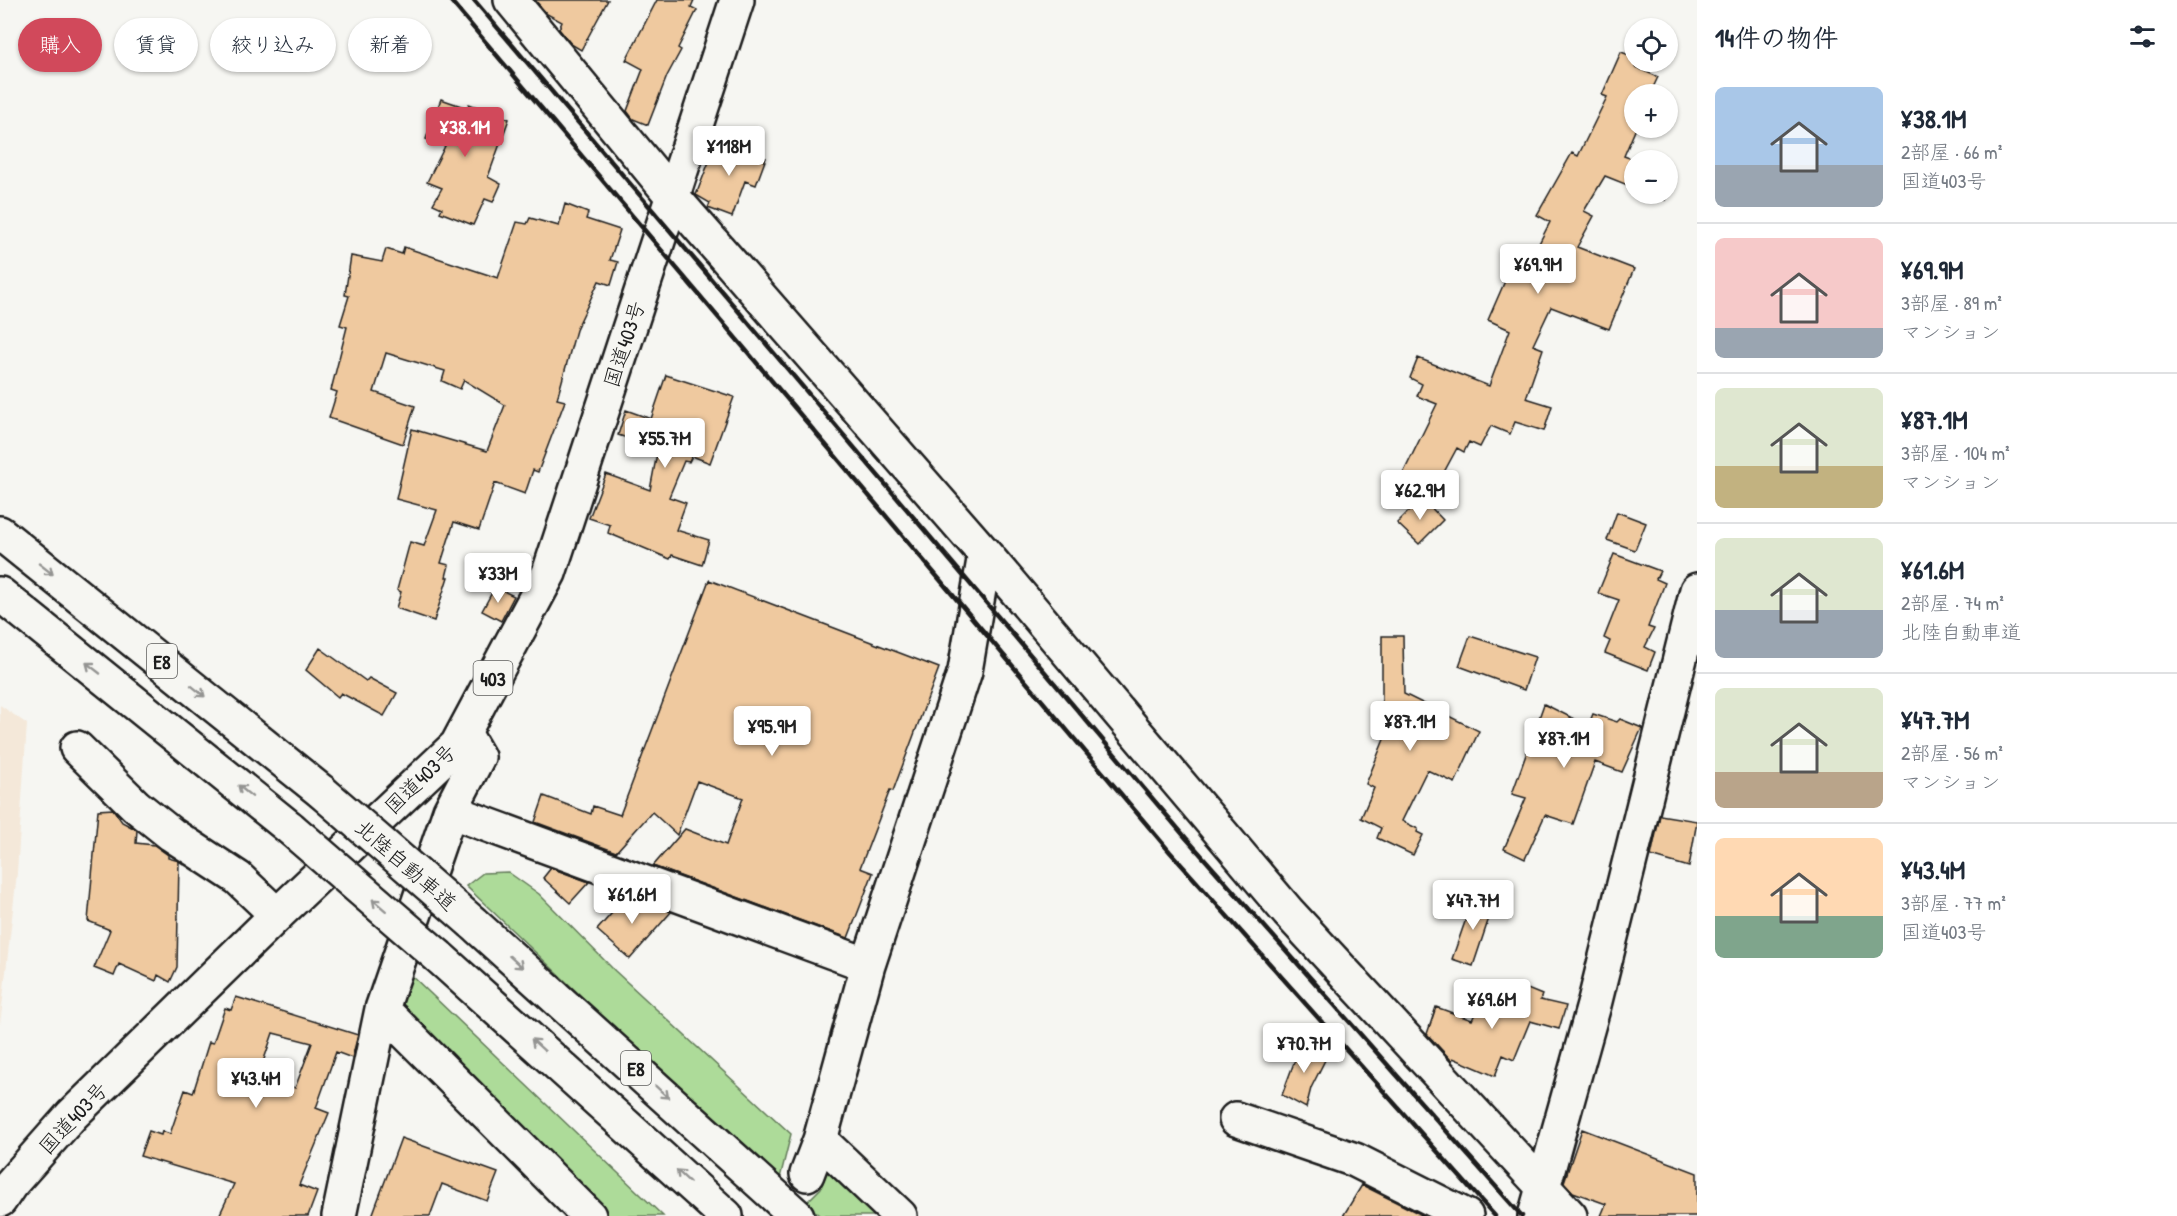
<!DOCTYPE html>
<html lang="ja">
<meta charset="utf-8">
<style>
body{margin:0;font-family:"Patrick Hand","Klee One",sans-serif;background:#f2f2f3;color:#1f2937;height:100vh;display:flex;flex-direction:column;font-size:22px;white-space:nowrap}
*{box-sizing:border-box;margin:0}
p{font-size:20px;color:#747a83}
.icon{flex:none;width:33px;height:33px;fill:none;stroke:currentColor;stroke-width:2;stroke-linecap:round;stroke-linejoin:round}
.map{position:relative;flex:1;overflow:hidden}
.side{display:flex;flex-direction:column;background:#fff;width:480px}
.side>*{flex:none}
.guide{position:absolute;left:18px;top:18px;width:570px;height:54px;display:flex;gap:12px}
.fabs{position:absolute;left:1624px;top:18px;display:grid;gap:12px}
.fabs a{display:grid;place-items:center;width:54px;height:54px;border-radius:50%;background:#fff;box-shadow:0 2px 4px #0004;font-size:30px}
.price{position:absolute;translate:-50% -51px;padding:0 14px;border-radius:6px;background:#fff;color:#222;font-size:20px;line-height:39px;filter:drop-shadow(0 2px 3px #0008)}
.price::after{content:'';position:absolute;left:50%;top:36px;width:18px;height:14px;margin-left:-9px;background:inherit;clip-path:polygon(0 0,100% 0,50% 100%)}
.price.current{background:#d1495b;color:#fff}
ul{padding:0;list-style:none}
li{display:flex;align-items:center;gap:18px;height:150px;padding:0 18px}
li+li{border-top:2px solid #e0e1e3}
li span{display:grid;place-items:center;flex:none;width:168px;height:120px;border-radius:9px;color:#555}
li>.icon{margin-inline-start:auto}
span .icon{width:72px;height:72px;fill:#fffc;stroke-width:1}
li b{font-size:26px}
h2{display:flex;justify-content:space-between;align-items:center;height:72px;padding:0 18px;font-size:26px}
.chip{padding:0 21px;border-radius:27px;background:#fff;box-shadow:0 2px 4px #0004;font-size:21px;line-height:54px}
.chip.current{background:#d1495b;color:#fff}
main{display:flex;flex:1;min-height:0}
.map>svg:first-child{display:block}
.built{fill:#f4e8d9}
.green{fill:#addb99;stroke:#647c5a;stroke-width:1.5}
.building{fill:#efc99f;stroke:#1c1c1c;stroke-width:1.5;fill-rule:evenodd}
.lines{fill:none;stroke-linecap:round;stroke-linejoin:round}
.minor-casing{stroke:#1c1c1c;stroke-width:38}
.highway-casing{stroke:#1c1c1c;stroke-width:38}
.minor{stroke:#f6f6f2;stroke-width:33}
.highway{stroke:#f6f6f2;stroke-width:33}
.rail{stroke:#1c1c1c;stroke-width:4.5}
.highway-bridge-casing{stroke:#1c1c1c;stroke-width:38;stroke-linecap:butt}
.highway-bridge{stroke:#f6f6f2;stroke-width:33}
.oneway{stroke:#949492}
.labels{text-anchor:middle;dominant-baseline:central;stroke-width:4.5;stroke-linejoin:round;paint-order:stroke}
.shield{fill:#f6f6f2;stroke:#5d5d5c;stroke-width:1.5}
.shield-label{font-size:20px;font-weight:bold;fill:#1c1c1c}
.street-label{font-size:21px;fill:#1c1c1c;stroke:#f6f6f2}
</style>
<main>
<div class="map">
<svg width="1697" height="1216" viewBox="0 0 1697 1216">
<rect width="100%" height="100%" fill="#f6f6f2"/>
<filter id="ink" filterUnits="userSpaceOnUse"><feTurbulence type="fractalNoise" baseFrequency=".0167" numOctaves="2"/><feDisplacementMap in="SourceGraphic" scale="12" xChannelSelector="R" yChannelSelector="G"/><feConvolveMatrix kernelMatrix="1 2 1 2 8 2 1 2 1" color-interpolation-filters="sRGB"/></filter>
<g filter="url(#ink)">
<path class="built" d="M 0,705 L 27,724 L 17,873 L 0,1025 Z"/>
<path class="green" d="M 508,872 L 539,894 L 615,971 L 791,1134 L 779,1182 L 765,1172 L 466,886 L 483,873 Z
M 408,972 L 663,1216 L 606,1216 L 397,1004 Z
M 829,1165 L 884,1216 L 820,1216 L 806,1203 L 821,1188 Z"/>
<path class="building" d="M 535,0 L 608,0 L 581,50 L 571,44 L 559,29 L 562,22 L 547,14 Z
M 657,0 L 694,0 L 691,7 L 697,10 L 678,48 L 681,50 L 667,76 L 648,125 L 633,119 L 627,111 L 643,69 L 626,60 Z
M 1621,52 L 1635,57 L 1635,62 L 1638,62 L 1635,67 L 1658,77 L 1650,94 L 1635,94 L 1636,128 L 1624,156 L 1635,160 L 1635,188 L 1605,176 L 1584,211 L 1594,216 L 1577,247 L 1634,269 L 1609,329 L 1551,307 L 1533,345 L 1543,349 L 1526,398 L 1552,406 L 1544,431 L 1515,422 L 1510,434 L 1491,426 L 1480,447 L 1469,442 L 1464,452 L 1457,448 L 1429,500 L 1398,484 L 1437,404 L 1417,396 L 1422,384 L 1410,378 L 1418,358 L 1489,386 L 1510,330 L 1488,320 L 1518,251 L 1532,257 L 1550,222 L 1537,215 L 1572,153 L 1578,156 L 1607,97 L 1602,95 Z
M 441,99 L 467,108 L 469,104 L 509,119 L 488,177 L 501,184 L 493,202 L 485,199 L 473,225 L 440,212 L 442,208 L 433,204 L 442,188 L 427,182 L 445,146 L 426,139 Z
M 729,143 L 766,158 L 756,185 L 745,181 L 732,217 L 708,208 L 710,203 L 696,195 L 716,144 L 728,148 Z
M 1668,174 L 1676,178 L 1665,200 L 1648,194 L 1668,194 Z
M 565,204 L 588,213 L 586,219 L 620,230 L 610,260 L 618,262 L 611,285 L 599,281 L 576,330 L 557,399 L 565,401 L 538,472 L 533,470 L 525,494 L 495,483 L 479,530 L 454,522 L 441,563 L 449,565 L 446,577 L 448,577 L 434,621 L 396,608 L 401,592 L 397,590 L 410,542 L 424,546 L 437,510 L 396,499 L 412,429 L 487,451 L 505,405 L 464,380 L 460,389 L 442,381 L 445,371 L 386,353 L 374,392 L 415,406 L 403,444 L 329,418 L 337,392 L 331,390 L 347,327 L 340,325 L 349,296 L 345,295 L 351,256 L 382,262 L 386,249 L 402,254 L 404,247 L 498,278 L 517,222 L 527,224 L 530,218 L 559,226 Z
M 666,375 L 734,397 L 710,463 L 692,456 L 689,462 L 684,461 L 669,497 L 686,503 L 676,530 L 709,540 L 702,565 L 672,555 L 670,559 L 608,533 L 610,525 L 589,518 L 606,474 L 650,490 L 658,448 L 618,435 L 626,410 L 651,419 Z
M 1422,498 L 1443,520 L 1419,544 L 1397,523 Z
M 1617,512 L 1646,523 L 1635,550 L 1607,540 Z
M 1614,554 L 1660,571 L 1656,579 L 1665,583 L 1648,627 L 1654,629 L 1645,647 L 1655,652 L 1648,670 L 1605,653 L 1610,641 L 1604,638 L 1619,600 L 1598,593 Z
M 709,580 L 939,668 L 893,791 L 890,790 L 860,868 L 873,873 L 848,938 L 653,866 L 685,829 L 726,845 L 743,798 L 697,781 L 677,835 L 652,812 L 616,852 L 535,822 L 544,796 L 591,814 L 593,806 L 620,815 Z
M 495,587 L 514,596 L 501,621 L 482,611 Z
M 1382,636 L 1403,636 L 1404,694 L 1479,731 L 1455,783 L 1427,770 L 1402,821 L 1418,829 L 1417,832 L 1423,835 L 1413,855 L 1377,838 L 1381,828 L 1361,818 L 1374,788 L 1366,784 L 1393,717 L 1378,710 L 1382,700 Z
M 1470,636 L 1535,657 L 1524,690 L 1459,666 Z
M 320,648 L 366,681 L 369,678 L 397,693 L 384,716 L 341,693 L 338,697 L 306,670 Z
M 1544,704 L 1588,726 L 1593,714 L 1617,722 L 1620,719 L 1642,728 L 1622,772 L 1595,762 L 1573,824 L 1545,815 L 1525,859 L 1504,849 L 1526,798 L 1512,794 Z
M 113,809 L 122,822 L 137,830 L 136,843 L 154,845 L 168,855 L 168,858 L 179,861 L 177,967 L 170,982 L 158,975 L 156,981 L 119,964 L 114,976 L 94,968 L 110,930 L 88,921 L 98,810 Z
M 1660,815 L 1697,821 L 1689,867 L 1651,856 Z
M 551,868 L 589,882 L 570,903 L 543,878 Z
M 627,896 L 671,912 L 630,959 L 597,930 Z
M 1474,896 L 1494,903 L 1473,966 L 1452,959 Z
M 1515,984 L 1542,995 L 1540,1000 L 1566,1006 L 1559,1029 L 1530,1021 L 1514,1060 L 1503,1055 L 1495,1076 L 1453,1058 L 1452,1061 L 1427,1034 L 1436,1007 L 1472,1020 L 1479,1005 L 1503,1016 Z
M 236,997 L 358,1035 L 352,1058 L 336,1052 L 316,1108 L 329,1113 L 299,1185 L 317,1192 L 308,1216 L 219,1216 L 234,1184 L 140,1156 L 149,1131 L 161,1135 L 162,1131 L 170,1134 L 185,1090 L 193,1093 L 209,1042 L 213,1043 L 225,1008 L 231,1010 ZM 273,1033 L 312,1043 L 295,1088 L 259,1074 Z
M 1302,1041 L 1328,1054 L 1311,1088 L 1306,1108 L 1282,1095 Z
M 1582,1129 L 1697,1173 L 1697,1216 L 1601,1216 L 1606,1204 L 1573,1192 L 1564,1182 Z
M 401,1138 L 498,1173 L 487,1201 L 442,1184 L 430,1216 L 372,1216 Z
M 1362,1185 L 1424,1216 L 1343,1216 Z"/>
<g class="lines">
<g class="minor-casing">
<path id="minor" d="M 511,0 L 673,197 L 985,554 L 1288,912 L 1570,1216
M 77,748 L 136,806 L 171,834 L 238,878 L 277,915
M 450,811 L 868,965
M 382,1009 L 589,1216
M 1236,1119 L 1355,1160 L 1466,1216
M 820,1140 L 900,1216
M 807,1174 L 820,1140 L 868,965 L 965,671 L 985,554
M 339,1216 L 382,1009 L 450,811 L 478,757 L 464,733
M 1535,1216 L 1594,1005 L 1697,590"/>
</g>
<g class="highway-casing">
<path id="highway" d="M 0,533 L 322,792
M 0,594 L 290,828
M 473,923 L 797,1216
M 439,957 L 726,1216
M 0,1200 L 10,1185 L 72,1115 L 277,915 L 457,745 L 549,573 L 737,0"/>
</g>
<use href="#minor" class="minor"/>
<use href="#highway" class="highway"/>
<path class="rail" d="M 450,0 L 1170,852 L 1495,1216
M 474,0 L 1186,838 L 1522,1216"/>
<g class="highway-bridge-casing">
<path id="highway-bridge" d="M 322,792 L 473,923
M 290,828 L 439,957"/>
</g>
<use href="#highway-bridge" class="highway-bridge"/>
</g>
<defs><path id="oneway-shaft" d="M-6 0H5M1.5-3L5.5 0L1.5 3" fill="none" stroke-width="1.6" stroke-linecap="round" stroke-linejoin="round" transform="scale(1.5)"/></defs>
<g class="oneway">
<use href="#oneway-shaft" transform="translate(46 569) rotate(38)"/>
<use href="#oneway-shaft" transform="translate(93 668) rotate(-142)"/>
<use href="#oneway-shaft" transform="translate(198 691) rotate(39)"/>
<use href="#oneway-shaft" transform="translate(245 791) rotate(-141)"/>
<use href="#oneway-shaft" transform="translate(379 905) rotate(-139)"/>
<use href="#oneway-shaft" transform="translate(516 962) rotate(42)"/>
<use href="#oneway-shaft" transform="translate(538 1045) rotate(-138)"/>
<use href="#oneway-shaft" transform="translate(662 1092) rotate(43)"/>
<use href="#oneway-shaft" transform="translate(683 1176) rotate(-137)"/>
</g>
</g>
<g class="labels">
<g class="shield">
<rect x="147" y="644" width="30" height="34" rx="4.5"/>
<rect x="473.5" y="661" width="39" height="34" rx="4.5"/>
<rect x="621" y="1051" width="30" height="34" rx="4.5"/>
</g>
<g class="shield-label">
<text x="162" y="661">E8</text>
<text x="493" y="678">403</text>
<text x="636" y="1068">E8</text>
</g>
<g class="street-label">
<text transform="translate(624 344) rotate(-72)">国道403号</text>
<text transform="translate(420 779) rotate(-44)">国道403号</text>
<text transform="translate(406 865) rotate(41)">北陸自動車道</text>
<text transform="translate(73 1118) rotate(-47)">国道403号</text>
</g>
</g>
</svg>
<div class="fabs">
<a><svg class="icon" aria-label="locate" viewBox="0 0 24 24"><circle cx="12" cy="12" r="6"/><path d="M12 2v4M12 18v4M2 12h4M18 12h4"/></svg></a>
<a>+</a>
<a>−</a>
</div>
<b class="price current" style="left:465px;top:158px">¥38.1M</b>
<b class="price" style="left:729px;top:177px">¥118M</b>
<b class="price" style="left:1538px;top:295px">¥69.9M</b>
<b class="price" style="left:665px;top:469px">¥55.7M</b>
<b class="price" style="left:1420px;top:521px">¥62.9M</b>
<b class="price" style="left:498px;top:604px">¥33M</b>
<b class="price" style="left:1410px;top:752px">¥87.1M</b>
<b class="price" style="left:772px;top:757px">¥95.9M</b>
<b class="price" style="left:1564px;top:769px">¥87.1M</b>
<b class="price" style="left:632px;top:925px">¥61.6M</b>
<b class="price" style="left:1473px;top:931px">¥47.7M</b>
<b class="price" style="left:1492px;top:1030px">¥69.6M</b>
<b class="price" style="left:1304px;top:1074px">¥70.7M</b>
<b class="price" style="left:256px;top:1109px">¥43.4M</b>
<div class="guide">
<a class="chip current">購入</a>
<a class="chip">賃貸</a>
<a class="chip">絞り込み</a>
<a class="chip">新着</a>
</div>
</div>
<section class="side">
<h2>14件の物件<svg class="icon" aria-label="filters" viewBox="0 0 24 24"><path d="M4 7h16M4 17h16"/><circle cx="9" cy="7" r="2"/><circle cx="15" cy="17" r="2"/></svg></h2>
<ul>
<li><span style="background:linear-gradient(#a9c7e8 65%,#9aa5b1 0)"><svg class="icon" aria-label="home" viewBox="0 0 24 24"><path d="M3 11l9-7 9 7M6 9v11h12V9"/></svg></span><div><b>¥38.1M</b><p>2部屋 · 66 m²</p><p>国道403号</p></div></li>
<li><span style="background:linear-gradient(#f6c9c9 75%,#9aa5b1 0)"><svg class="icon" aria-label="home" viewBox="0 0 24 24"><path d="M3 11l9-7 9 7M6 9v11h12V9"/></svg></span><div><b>¥69.9M</b><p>3部屋 · 89 m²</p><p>マンション</p></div></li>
<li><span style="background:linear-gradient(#dfe7d0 65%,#c2b280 0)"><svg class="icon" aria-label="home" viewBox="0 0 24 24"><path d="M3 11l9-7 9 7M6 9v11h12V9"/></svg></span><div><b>¥87.1M</b><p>3部屋 · 104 m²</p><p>マンション</p></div></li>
<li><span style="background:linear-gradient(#dfe7d0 60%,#9aa5b1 0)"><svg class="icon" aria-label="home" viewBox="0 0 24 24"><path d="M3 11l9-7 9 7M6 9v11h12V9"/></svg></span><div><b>¥61.6M</b><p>2部屋 · 74 m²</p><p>北陸自動車道</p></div></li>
<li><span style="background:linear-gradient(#dfe7d0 70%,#b9a48a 0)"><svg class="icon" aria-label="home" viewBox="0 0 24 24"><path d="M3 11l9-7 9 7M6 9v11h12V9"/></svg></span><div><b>¥47.7M</b><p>2部屋 · 56 m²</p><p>マンション</p></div></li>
<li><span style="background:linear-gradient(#ffd9b3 65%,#7fa58c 0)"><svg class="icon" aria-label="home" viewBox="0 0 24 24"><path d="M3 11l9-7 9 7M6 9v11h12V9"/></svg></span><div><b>¥43.4M</b><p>3部屋 · 77 m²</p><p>国道403号</p></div></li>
</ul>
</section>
</main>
